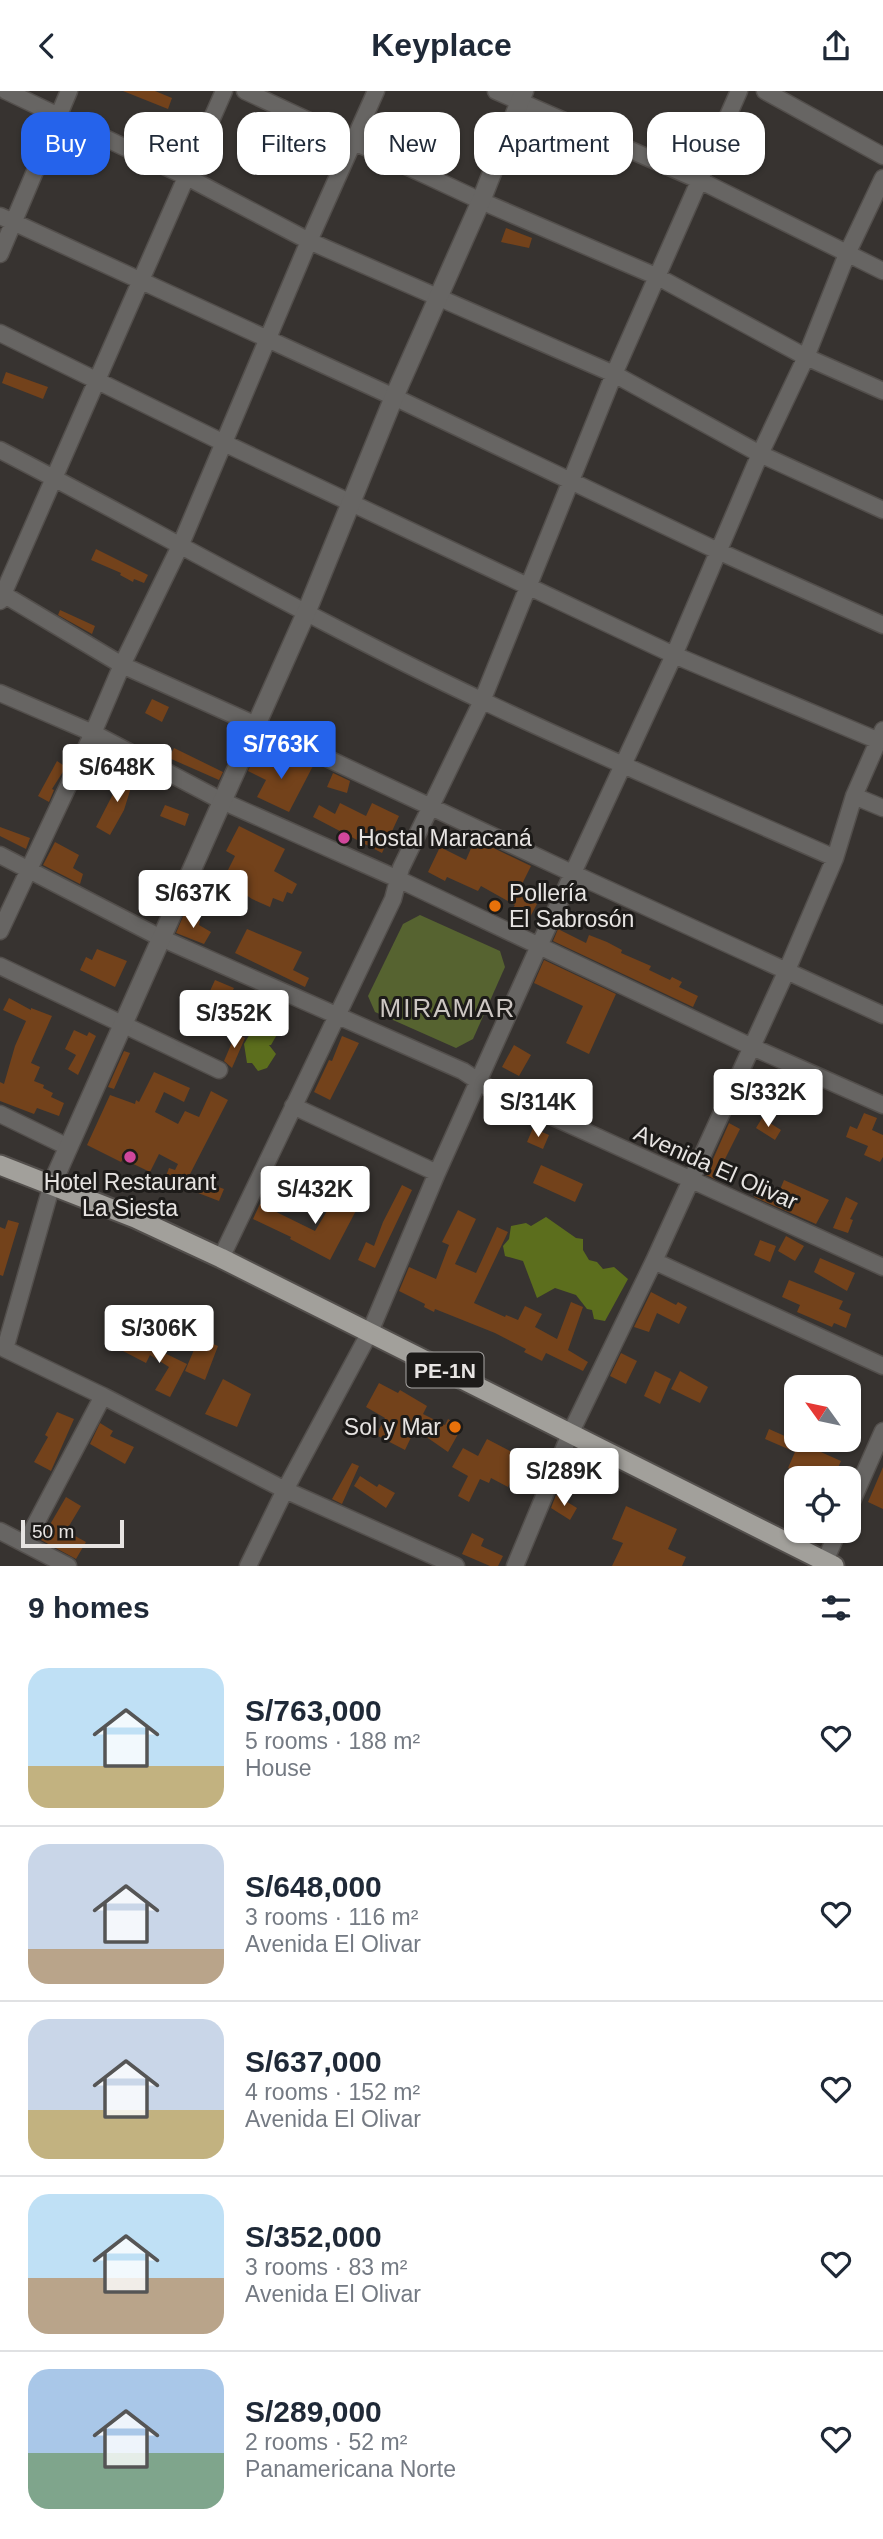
<!DOCTYPE html>
<meta charset="utf-8">
<style>
body{margin:0;font-family:Helvetica,sans-serif;background:#f2f2f3;color:#1f2937;height:100vh;display:flex;flex-direction:column;font-size:26px;white-space:nowrap}
*{box-sizing:border-box;margin:0}
p{font-size:23px;color:#747a83}
.icon{flex:none;width:38px;height:38px;fill:none;stroke:currentColor;stroke-width:2;stroke-linecap:round;stroke-linejoin:round}
.map{position:relative;height:1475px;overflow:hidden}
.panel{display:flex;flex-direction:column;background:#fff;flex:1}
.panel>*{flex:none}
.banner{position:absolute;left:21px;top:21px;width:842px;height:63px;display:flex;gap:14px}
.needle{width:46px;rotate:303deg}
.buttons{position:absolute;left:784px;top:1284px;display:grid;gap:14px}
.buttons a{display:grid;place-items:center;width:77px;height:77px;border-radius:14px;background:#fff;box-shadow:0 2px 5px #0004;font-size:35px}
.scale{position:absolute;left:21px;bottom:18px;width:103px;box-sizing:border-box;padding-left:7px;border:4px solid #e7e4e2;border-top:0;font-size:19px;line-height:24px;white-space:nowrap;color:#e7e4e2;-webkit-text-stroke:5px #1d1b19;paint-order:stroke}
.price{position:absolute;translate:-50% -60px;padding:0 16px;border-radius:7px;background:#fff;color:#222;font-size:23px;line-height:46px;filter:drop-shadow(0 2px 4px #0008)}
.price::after{content:'';position:absolute;left:50%;top:42px;width:21px;height:16px;margin-left:-10px;background:inherit;clip-path:polygon(0 0,100% 0,50% 100%)}
.price.active{background:#2563eb;color:#fff}
ul{padding:0;list-style:none}
li{display:flex;align-items:center;gap:21px;height:175px;padding:0 28px}
li+li{border-top:2px solid #e0e1e3}
li span{display:grid;place-items:center;flex:none;width:196px;height:140px;border-radius:21px;color:#555}
li>.icon{margin-inline-start:auto}
span .icon{width:84px;height:84px;fill:#fffc;stroke-width:1}
li b{font-size:30px}
h2{display:flex;justify-content:space-between;align-items:center;height:84px;padding:0 28px;font-size:30px}
.tag{padding:0 24px;border-radius:21px;background:#fff;box-shadow:0 2px 5px #0004;font-size:24px;line-height:63px}
.tag.active{background:#2563eb;color:#fff}
header{display:flex;justify-content:space-between;align-items:center;height:91px;padding:0 28px;background:#fff;font-size:32px;font-weight:800}
.map>svg:first-child{display:block}
.green{fill:#566330}
.forest{fill:#5c6e1d}
.building{fill:#73421b}
.lines{fill:none;stroke-linecap:round;stroke-linejoin:round}
.minor-casing{stroke:#534f4c;stroke-width:19}
.tertiary-casing{stroke:#534f4c;stroke-width:21}
.trunk-casing{stroke:#534f4c;stroke-width:23}
.minor{stroke:#676563;stroke-width:16}
.tertiary{stroke:#676563;stroke-width:18}
.trunk{stroke:#a2a09b;stroke-width:19}
.hotel-dot{fill:#d1479c;stroke:#1d1b19;stroke-width:2.5}
.food-dot{fill:#e8710a;stroke:#1d1b19;stroke-width:2.5}
.labels{text-anchor:middle;dominant-baseline:central;stroke-width:6;stroke-linejoin:round;paint-order:stroke}
.shield{fill:#1d1b19;stroke:#aaa8a6;stroke-width:2}
.shield-label{font-size:21px;font-weight:bold;fill:#e7e4e2}
.poi-label{font-size:23px;fill:#e7e4e2;stroke:#1d1b19;text-anchor:start}
.street-label{font-size:23px;fill:#e7e4e2;stroke:#1d1b19}
.quarter-label{font-size:26px;letter-spacing:2px;fill:#ccc6c2;stroke:#1d1b19}
</style>
<header><svg class="icon" aria-label="back" viewBox="0 0 24 24"><path d="M15 5l-7 7 7 7"/></svg>Keyplace<svg class="icon" aria-label="share" viewBox="0 0 24 24"><path d="M12 15V3M7 8l5-5 5 5M5 13v7h14v-7"/></svg></header>
<div class="map">
<svg width="883" height="1475" viewBox="0 0 883 1475">
<rect width="100%" height="100%" fill="#373330"/>
<path class="green" d="M 420,824 L 500,860 L 505,876 L 473,948 L 456,957 L 375,921 L 368,905 L 403,833 Z"/>
<path class="forest" d="M 268,902 L 275,913 L 277,930 L 272,932 L 279,940 L 271,954 L 269,954 L 276,963 L 267,977 L 258,980 L 252,972 L 247,972 L 244,953 L 254,936 L 253,915 Z
M 546,1126 L 576,1147 L 583,1148 L 583,1159 L 589,1169 L 597,1171 L 603,1178 L 614,1176 L 628,1188 L 605,1230 L 594,1228 L 592,1219 L 587,1218 L 576,1204 L 555,1197 L 537,1207 L 523,1170 L 505,1165 L 503,1155 L 509,1148 L 511,1135 L 526,1132 L 531,1135 Z"/>
<path class="building" d="M 123,0 L 155,0 L 172,7 L 168,18 Z
M 506,137 L 532,147 L 529,157 L 501,151 Z
M 6,281 L 48,296 L 43,308 L 2,292 Z
M 96,458 L 148,484 L 144,492 L 134,488 L 133,491 L 120,484 L 121,482 L 91,469 Z
M 60,519 L 95,535 L 92,543 L 58,524 Z
M 152,608 L 169,616 L 162,631 L 145,622 Z
M 174,657 L 223,681 L 219,689 L 169,667 Z
M 255,664 L 286,681 L 295,664 L 314,673 L 289,721 L 257,706 L 266,689 L 248,680 Z
M 57,670 L 66,676 L 52,698 L 54,699 L 49,711 L 38,705 Z
M 131,674 L 137,677 L 124,719 L 110,744 L 96,736 L 113,703 L 117,704 Z
M 333,682 L 350,690 L 347,702 L 327,696 Z
M 340,712 L 366,725 L 372,712 L 399,725 L 382,762 L 313,726 L 319,714 L 335,723 Z
M 165,714 L 189,723 L 185,735 L 160,725 Z
M 239,735 L 285,758 L 274,780 L 297,793 L 292,803 L 287,801 L 283,811 L 273,807 L 270,816 L 252,808 L 234,796 L 233,799 L 221,793 L 235,765 L 226,760 Z
M 0,736 L 30,747 L 26,758 L 0,745 Z
M 475,748 L 531,775 L 517,803 L 537,813 L 530,826 L 513,817 L 515,814 L 481,795 L 478,800 L 447,786 L 445,790 L 428,781 L 440,756 L 466,769 Z
M 55,751 L 79,764 L 73,777 L 83,783 L 80,793 L 43,774 Z
M 184,823 L 200,830 L 199,834 L 211,841 L 204,853 L 176,842 Z
M 247,838 L 302,861 L 293,879 L 309,887 L 305,896 L 235,862 Z
M 558,838 L 586,852 L 589,844 L 607,851 L 622,859 L 621,862 L 651,875 L 649,879 L 670,889 L 672,886 L 682,891 L 679,896 L 698,905 L 693,916 L 553,850 Z
M 97,858 L 127,870 L 115,896 L 80,879 L 86,866 L 92,869 Z
M 544,869 L 616,903 L 589,963 L 566,952 L 583,915 L 534,892 Z
M 215,889 L 234,897 L 226,913 L 216,909 L 219,904 L 210,900 Z
M 9,907 L 31,919 L 31,917 L 52,925 L 31,972 L 40,976 L 34,990 L 44,994 L 43,997 L 53,1002 L 51,1006 L 64,1012 L 59,1025 L 37,1017 L 34,1023 L 0,1010 L 0,991 L 4,993 L 15,955 L 26,930 L 3,919 Z
M 74,939 L 87,945 L 89,941 L 96,945 L 78,984 L 68,978 L 76,964 L 65,958 Z
M 236,942 L 245,947 L 232,977 L 224,970 Z
M 342,945 L 359,952 L 330,1009 L 314,1001 L 329,969 L 332,970 Z
M 514,954 L 531,964 L 519,985 L 502,976 Z
M 124,960 L 130,962 L 114,998 L 108,996 Z
M 154,981 L 190,997 L 184,1011 L 164,1001 L 155,1021 L 178,1033 L 185,1020 L 199,1026 L 211,1000 L 228,1009 L 189,1085 L 224,1098 L 219,1110 L 193,1100 L 194,1098 L 166,1085 L 169,1077 L 175,1079 L 178,1073 L 159,1063 L 150,1081 L 123,1068 L 121,1071 L 87,1054 L 110,1004 L 135,1013 L 136,1009 L 139,1011 Z
M 864,1022 L 877,1027 L 872,1039 L 883,1044 L 883,1066 L 880,1071 L 864,1064 L 868,1055 L 846,1046 L 850,1035 L 857,1038 Z
M 762,1027 L 781,1039 L 775,1049 L 756,1037 Z
M 729,1032 L 740,1038 L 715,1088 L 706,1084 Z
M 533,1037 L 549,1044 L 543,1058 L 527,1051 Z
M 541,1074 L 583,1093 L 575,1111 L 533,1092 Z
M 784,1089 L 829,1109 L 816,1133 L 754,1106 L 759,1096 L 777,1106 Z
M 402,1094 L 412,1099 L 375,1177 L 358,1169 L 366,1151 L 374,1155 L 383,1131 Z
M 339,1100 L 360,1112 L 330,1169 L 290,1148 L 291,1146 L 253,1128 L 260,1113 L 315,1140 Z
M 846,1106 L 858,1112 L 850,1128 L 853,1129 L 848,1142 L 833,1137 Z
M 458,1119 L 476,1128 L 455,1173 L 476,1182 L 497,1136 L 508,1141 L 474,1212 L 505,1226 L 506,1224 L 518,1229 L 525,1215 L 542,1223 L 535,1236 L 557,1248 L 571,1211 L 583,1216 L 568,1259 L 588,1271 L 583,1280 L 546,1262 L 542,1270 L 524,1261 L 526,1258 L 495,1242 L 435,1218 L 434,1221 L 424,1216 L 425,1213 L 399,1200 L 409,1176 L 436,1188 L 449,1154 L 442,1151 Z
M 8,1129 L 19,1132 L 3,1185 L 0,1184 L 0,1136 L 5,1138 Z
M 786,1145 L 804,1155 L 795,1170 L 778,1160 Z
M 760,1149 L 776,1155 L 770,1171 L 754,1164 Z
M 820,1167 L 855,1182 L 847,1200 L 814,1181 Z
M 789,1189 L 843,1210 L 839,1218 L 851,1223 L 846,1237 L 834,1232 L 832,1236 L 797,1221 L 800,1214 L 782,1206 Z
M 651,1201 L 676,1214 L 678,1211 L 687,1216 L 679,1233 L 657,1222 L 649,1241 L 634,1236 Z
M 199,1247 L 218,1255 L 205,1289 L 185,1280 Z
M 129,1248 L 144,1256 L 146,1253 L 187,1273 L 170,1306 L 155,1299 L 169,1276 L 150,1264 L 146,1272 L 123,1260 Z
M 621,1262 L 637,1270 L 626,1293 L 610,1285 Z
M 655,1280 L 671,1288 L 660,1313 L 644,1305 Z
M 680,1280 L 708,1296 L 700,1312 L 671,1298 Z
M 223,1288 L 251,1303 L 237,1336 L 205,1323 Z
M 379,1292 L 398,1302 L 400,1299 L 427,1315 L 423,1323 L 445,1334 L 448,1328 L 462,1336 L 448,1361 L 415,1338 L 405,1359 L 376,1344 L 385,1327 L 366,1316 Z
M 57,1321 L 74,1328 L 51,1380 L 34,1371 L 48,1346 L 45,1344 Z
M 100,1332 L 113,1340 L 110,1345 L 134,1356 L 125,1373 L 90,1353 Z
M 769,1338 L 841,1370 L 833,1388 L 814,1388 L 788,1377 L 795,1361 L 765,1348 Z
M 487,1348 L 531,1371 L 525,1384 L 516,1380 L 508,1396 L 491,1387 L 489,1392 L 480,1388 L 469,1411 L 458,1405 L 468,1385 L 452,1376 L 463,1357 L 478,1365 Z
M 352,1372 L 359,1375 L 342,1413 L 332,1408 Z
M 883,1376 L 883,1418 L 868,1411 Z
M 360,1385 L 377,1396 L 379,1393 L 395,1402 L 386,1417 L 354,1395 Z
M 556,1404 L 577,1417 L 570,1429 L 551,1417 Z
M 66,1406 L 81,1415 L 66,1440 L 86,1451 L 76,1468 L 41,1449 Z
M 626,1415 L 677,1438 L 668,1458 L 686,1466 L 682,1475 L 612,1475 L 623,1452 L 612,1448 Z
M 472,1442 L 484,1448 L 481,1455 L 503,1465 L 498,1475 L 490,1475 L 462,1463 Z"/>
<g class="lines">
<g class="minor-casing">
<path id="minor" d="M 6,0 L 187,86 L 309,150 L 614,283 L 760,363 L 883,419
M 245,0 L 481,110 L 658,186 L 806,266 L 883,300
M 496,0 L 701,90 L 883,180
M 765,0 L 883,65
M 0,125 L 394,306 L 718,460 L 883,534
M 0,163 L 69,0
M 0,242 L 224,352 L 674,564 L 879,650
M 0,359 C 161,442 319,533 483,610 C 599,665 717,715 835,767
M 3,503 L 122,574 L 256,634 L 572,782 L 883,924
M 0,510 L 224,0
M 0,602 L 93,642 L 222,710 L 398,788 L 752,956 L 883,1014
M 854,705 L 883,717
M 0,764 L 161,847 L 463,980 L 487,996 L 883,1176
M 0,840 L 93,642 L 122,574 L 181,453 L 309,150 L 376,0
M 0,875 L 219,979
M 293,1015 L 437,1082
M 0,1023 L 68,1056
M 52,1093 L 5,1258 L 103,1305 L 285,1399 L 456,1475
M 221,1167 L 393,808 L 401,777 L 482,610 L 614,283 L 739,0
M 654,1170 L 883,1275
M 849,1417 L 883,1340
M 0,1440 L 68,1475
M 25,1453 L 103,1305
M 248,1475 L 285,1399 L 370,1241 L 437,1082 L 539,855 L 674,564 L 760,363 L 806,266 L 847,163 L 883,87
M 515,1475 L 570,1343 L 654,1170 L 787,879 L 835,767 L 854,705 L 883,639
M 823,1475 L 838,1440"/>
</g>
<g class="tertiary-casing">
<path id="tertiary" d="M 52,1093 L 306,522 L 394,306 L 481,110 L 524,0"/>
</g>
<g class="trunk-casing">
<path id="trunk" d="M 0,1074 L 135,1127 L 221,1167 L 834,1475"/>
</g>
<use href="#minor" class="minor"/>
<use href="#tertiary" class="tertiary"/>
<use href="#trunk" class="trunk"/>
</g>
<g class="hotel-dot">
<circle cx="344" cy="747" r="7"/>
<circle cx="130" cy="1066" r="7"/>
</g>
<g class="food-dot">
<circle cx="495" cy="815" r="7"/>
<circle cx="455" cy="1336" r="7"/>
</g>
<g class="labels">
<rect class="shield" x="406.5" y="1261.5" width="77" height="35" rx="5"/>
<g class="shield-label">
<text x="445" y="1279">PE-1N</text>
</g>
<g class="poi-label">
<text x="358" y="747">Hostal Maracaná</text>
<text x="509" y="802">Pollería<tspan x="509" dy="26">El Sabrosón</tspan></text>
<text x="130" y="1091" text-anchor="middle">Hotel Restaurant<tspan x="130" dy="26">La Siesta</tspan></text>
<text x="441" y="1336" text-anchor="end">Sol y Mar</text>
</g>
<g class="street-label">
<text transform="translate(716 1076) rotate(24)">Avenida El Olivar</text>
</g>
<g class="quarter-label">
<text x="448" y="917">MIRAMAR</text>
</g>
</g>
</svg>
<div class="buttons">
<a><svg class="needle" viewBox="-14 -14 28 28"><path d="M0-13l5 13h-10z" fill="#e53935"/><path d="M0 13l5-13h-10z" fill="#747a83"/></svg></a>
<a><svg class="icon" aria-label="locate" viewBox="0 0 24 24"><circle cx="12" cy="12" r="6"/><path d="M12 2v4M12 18v4M2 12h4M18 12h4"/></svg></a>
</div>
<div class="scale">50 m</div>
<b class="price active" style="left:281px;top:690px">S/763K</b>
<b class="price" style="left:117px;top:713px">S/648K</b>
<b class="price" style="left:193px;top:839px">S/637K</b>
<b class="price" style="left:234px;top:959px">S/352K</b>
<b class="price" style="left:768px;top:1038px">S/332K</b>
<b class="price" style="left:538px;top:1048px">S/314K</b>
<b class="price" style="left:315px;top:1135px">S/432K</b>
<b class="price" style="left:159px;top:1274px">S/306K</b>
<b class="price" style="left:564px;top:1417px">S/289K</b>
<div class="banner">
<a class="tag active">Buy</a>
<a class="tag">Rent</a>
<a class="tag">Filters</a>
<a class="tag">New</a>
<a class="tag">Apartment</a>
<a class="tag">House</a>
</div>
</div>
<section class="panel">
<h2>9 homes<svg class="icon" aria-label="filters" viewBox="0 0 24 24"><path d="M4 7h16M4 17h16"/><circle cx="9" cy="7" r="2"/><circle cx="15" cy="17" r="2"/></svg></h2>
<ul>
<li><span style="background:linear-gradient(#bfe0f5 70%,#c2b280 0)"><svg class="icon" aria-label="home" viewBox="0 0 24 24"><path d="M3 11l9-7 9 7M6 9v11h12V9"/></svg></span><div><b>S/763,000</b><p>5 rooms · 188 m²</p><p>House</p></div><svg class="icon" aria-label="heart" viewBox="0 0 24 24"><path d="M12 20l-8-8c-3-5 5-10 8-4 3-6 11-1 8 4z"/></svg></li>
<li><span style="background:linear-gradient(#c9d6e8 75%,#b9a48a 0)"><svg class="icon" aria-label="home" viewBox="0 0 24 24"><path d="M3 11l9-7 9 7M6 9v11h12V9"/></svg></span><div><b>S/648,000</b><p>3 rooms · 116 m²</p><p>Avenida El Olivar</p></div><svg class="icon" aria-label="heart" viewBox="0 0 24 24"><path d="M12 20l-8-8c-3-5 5-10 8-4 3-6 11-1 8 4z"/></svg></li>
<li><span style="background:linear-gradient(#c9d6e8 65%,#c2b280 0)"><svg class="icon" aria-label="home" viewBox="0 0 24 24"><path d="M3 11l9-7 9 7M6 9v11h12V9"/></svg></span><div><b>S/637,000</b><p>4 rooms · 152 m²</p><p>Avenida El Olivar</p></div><svg class="icon" aria-label="heart" viewBox="0 0 24 24"><path d="M12 20l-8-8c-3-5 5-10 8-4 3-6 11-1 8 4z"/></svg></li>
<li><span style="background:linear-gradient(#bfe0f5 60%,#b9a48a 0)"><svg class="icon" aria-label="home" viewBox="0 0 24 24"><path d="M3 11l9-7 9 7M6 9v11h12V9"/></svg></span><div><b>S/352,000</b><p>3 rooms · 83 m²</p><p>Avenida El Olivar</p></div><svg class="icon" aria-label="heart" viewBox="0 0 24 24"><path d="M12 20l-8-8c-3-5 5-10 8-4 3-6 11-1 8 4z"/></svg></li>
<li><span style="background:linear-gradient(#a9c7e8 60%,#7fa58c 0)"><svg class="icon" aria-label="home" viewBox="0 0 24 24"><path d="M3 11l9-7 9 7M6 9v11h12V9"/></svg></span><div><b>S/289,000</b><p>2 rooms · 52 m²</p><p>Panamericana Norte</p></div><svg class="icon" aria-label="heart" viewBox="0 0 24 24"><path d="M12 20l-8-8c-3-5 5-10 8-4 3-6 11-1 8 4z"/></svg></li>
</ul>
</section>
